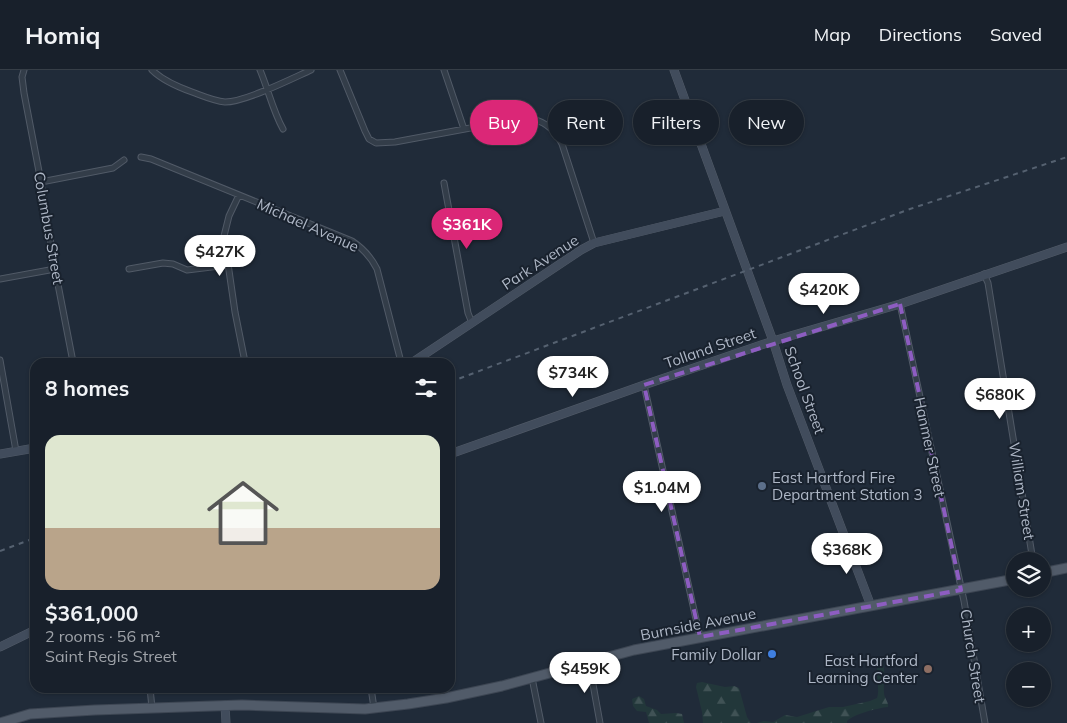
<!DOCTYPE html>
<meta charset="utf-8">
<style>
body{margin:0;font-family:Mulish,sans-serif;background:#212833;color:#f1f3f6;height:100vh;display:flex;flex-direction:column;font-size:19px;white-space:nowrap}
*{box-sizing:border-box;margin:0}
p{font-size:16px;color:#9fa3a9}
.icon{flex:none;width:28px;height:28px;fill:none;stroke:currentColor;stroke-width:2;stroke-linecap:round;stroke-linejoin:round}
.map{position:relative;flex:1;overflow:hidden}
.details{position:absolute;left:30px;top:288px;width:425px;height:335px;display:flex;flex-direction:column;background:#18202b;border-radius:15px;box-shadow:0 1px 4px #0004,0 0 0 1px #363e47}
.details>*{flex:none}
.guide{position:absolute;left:470px;top:30px;width:475px;height:45px;display:flex;gap:10px}
.controls{position:absolute;left:1006px;top:482px;display:grid;gap:10px}
.controls a{display:grid;place-items:center;width:45px;height:45px;border-radius:50%;background:#18202b;box-shadow:0 1px 4px #0004,0 0 0 1px #363e47;font-size:25px}
.price{position:absolute;translate:-50% -42px;padding:0 11px;border-radius:18px;background:#fff;color:#222;font-size:16px;line-height:32px;filter:drop-shadow(0 1px 2px #0008)}
.price::after{content:'';position:absolute;left:50%;top:30px;width:15px;height:11px;margin-left:-8px;background:inherit;clip-path:polygon(0 0,100% 0,50% 100%)}
.price.current{background:#db2777;color:#fff}
ul{padding:0;list-style:none}
li{display:grid;align-content:center;gap:10px;height:265px;padding:0 15px}
li+li{border-top:1px solid #363e47}
li span{display:grid;place-items:center;height:155px;border-radius:15px;color:#555}
li>.icon{margin-inline-start:auto}
span .icon{width:90px;height:90px;fill:#fffc;stroke-width:1}
li b{font-size:21px}
h2{display:flex;justify-content:space-between;align-items:center;height:60px;padding:0 15px;font-size:21px}
.pill{padding:0 18px;border-radius:22px;background:#18202b;box-shadow:0 1px 4px #0004,0 0 0 1px #363e47;font-size:18px;line-height:45px}
.pill.current{background:#db2777;color:#fff}
header{display:flex;align-items:center;gap:30px;box-sizing:border-box;height:70px;padding:0 25px;background:#18202b;border-bottom:1px solid #363e47}
header strong{font-size:24px}
nav{display:flex;gap:28px;margin-inline-start:auto;font-size:18px}
.map>svg:first-child{display:block}
.forest{fill:url(#forest-firs)}
.lines{fill:none;stroke-linecap:round;stroke-linejoin:round}
.street-casing{stroke:#515a67;stroke-width:7}
.secondary-casing{stroke:#515a67;stroke-width:9}
.primary-casing{stroke:#3d4653;stroke-width:11}
.street{stroke:#333d49;stroke-width:5}
.secondary{stroke:#414c5c;stroke-width:8}
.primary{stroke:#515b69;stroke-width:9}
.rail{stroke:#556170;stroke-width:2;stroke-dasharray:5 5;stroke-linecap:butt}
.marked{fill:none;stroke:#8d5dc1;stroke-width:4;stroke-dasharray:10 6;stroke-linejoin:round}
.service-dot{fill:#5c6f8a;stroke:#19222e;stroke-width:2}
.shop-dot{fill:#3f7fe0;stroke:#19222e;stroke-width:2}
.education-dot{fill:#8d6e63;stroke:#19222e;stroke-width:2}
.labels{text-anchor:middle;dominant-baseline:central;stroke-width:4;stroke-linejoin:round;paint-order:stroke}
.street-label{font-size:15px;fill:#aeb7c6;stroke:#19222e}
.poi-label{font-size:15px;fill:#aeb7c6;stroke:#19222e;text-anchor:end}
</style>
<header>
<strong>Homiq</strong>
<nav><a>Map</a><a>Directions</a><a>Saved</a></nav>
</header>
<div class="map">
<svg width="1067" height="653" viewBox="0 0 1067 653">
<defs>
<pattern id="forest-firs" width="22" height="20" patternUnits="userSpaceOnUse" patternTransform="scale(1.25)"><rect width="22" height="20" fill="#22373a"/><path d="M5 1l3.5 6h-7zM16 11l3.5 6h-7z" fill="#405255"/></pattern>
</defs>
<rect width="100%" height="100%" fill="#202b39"/>
<path class="forest" d="M 880,590 L 882,590 C 886,600 883,612 884,623 C 884,628 889,632 888,637 C 878,638 854,644 847,651 L 847,653 L 757,653 L 764,651 L 773,652 L 785,645 L 797,647 L 829,637 L 843,637 L 870,631 L 877,628 C 881,616 873,600 880,590 Z
M 702,612 L 725,617 L 734,616 L 739,618 L 747,647 L 751,653 L 703,653 L 702,642 L 696,617 L 697,613 Z
M 639,626 L 644,629 L 646,636 L 657,640 L 661,644 L 676,643 L 682,644 L 684,653 L 649,653 L 646,642 L 637,641 L 633,636 L 632,629 Z"/>
<g class="lines">
<g class="street-casing">
<path id="street" d="M 24,0 L 22,7 L 24,23 L 41,112 L 55,199 L 73,292
M 152,0 C 163,11 178,17 192,22 C 203,26 214,31 225,32 C 245,32 291,9 311,0
M 260,0 C 268,19 273,41 283,59
M 340,0 L 365,61 L 369,69 L 376,73 L 395,72 L 524,48 C 542,49 554,57 562,74 L 594,173
M 444,0 L 464,59
M 141,87 L 151,89 L 352,171 C 364,179 371,187 377,199 L 401,292
M 41,112 L 113,98 L 124,90
M 444,113 L 468,243 L 472,253
M 239,125 L 229,146 L 224,166 L 235,242 L 245,292
M 129,199 L 163,193 L 173,194 L 187,200 L 228,195
M 984,204 L 988,213 L 1033,491
M 0,209 L 55,199
M 900,234 L 964,531 L 985,653
M 0,290 L 16,381
M 644,315 L 700,567
M 589,592 L 600,653
M 532,608 L 541,653
M 150,618 L 152,638
M 371,618 L 374,638
M 444,618 L 446,628"/>
</g>
<g class="secondary-casing">
<path id="secondary" d="M 674,0 L 773,271 L 787,315 L 871,536
M 413,292 L 581,180 L 594,173 L 725,141
M 0,384 L 35,378
M 450,384 L 644,315 L 773,271 L 900,234 L 1067,177
M 0,577 L 35,560
M 225,635 L 226,653"/>
</g>
<g class="primary-casing">
<path id="primary" d="M 1042,503 L 1067,498
M 0,653 L 30,644 L 95,640 L 242,635 L 365,639 L 408,634 L 446,628 L 502,616 L 634,580 L 1015,509"/>
</g>
<use href="#street" class="street"/>
<use href="#secondary" class="secondary"/>
<use href="#primary" class="primary"/>
<path class="rail" d="M 450,312 L 910,139 L 1067,87
M 0,481 L 35,468"/>
</g>
<path class="marked" d="M 900,234 L 961,520 L 700,567 L 644,315 Z"/>
<circle class="service-dot" cx="762" cy="416" r="5"/>
<circle class="shop-dot" cx="772" cy="584" r="5"/>
<circle class="education-dot" cx="928" cy="599" r="5"/>
<g class="labels">
<g class="street-label">
<text transform="translate(308 155) rotate(24)">Michael Avenue</text>
<text transform="translate(49 158) rotate(80)">Columbus Street</text>
<text transform="translate(540 192) rotate(-33)">Park Avenue</text>
<text transform="translate(710 278) rotate(-19)">Tolland Street</text>
<text transform="translate(805 320) rotate(70)">School Street</text>
<text transform="translate(930 377) rotate(78)">Hanmer Street</text>
<text transform="translate(1022 421) rotate(81)">William Street</text>
<text transform="translate(698 554) rotate(-11)">Burnside Avenue</text>
<text transform="translate(973 586) rotate(81)">Church Street</text>
</g>
<g class="poi-label">
<text x="772" y="407" text-anchor="start">East Hartford Fire<tspan x="772" dy="17">Department Station 3</tspan></text>
<text x="762" y="584">Family Dollar</text>
<text x="918" y="590">East Hartford<tspan x="918" dy="17">Learning Center</tspan></text>
</g>
</g>
</svg>
<div class="controls">
<a><svg class="icon" aria-label="layers" viewBox="0 0 24 24"><path d="M12 4l9 5-9 5-9-5zM3 14l9 5 9-5"/></svg></a>
<a>+</a>
<a>−</a>
</div>
<b class="price current" style="left:467px;top:180px">$361K</b>
<b class="price" style="left:220px;top:207px">$427K</b>
<b class="price" style="left:824px;top:245px">$420K</b>
<b class="price" style="left:573px;top:328px">$734K</b>
<b class="price" style="left:1000px;top:350px">$680K</b>
<b class="price" style="left:662px;top:443px">$1.04M</b>
<b class="price" style="left:847px;top:505px">$368K</b>
<b class="price" style="left:585px;top:624px">$459K</b>
<div class="guide">
<a class="pill current">Buy</a>
<a class="pill">Rent</a>
<a class="pill">Filters</a>
<a class="pill">New</a>
</div>
<section class="details">
<h2>8 homes<svg class="icon" aria-label="filters" viewBox="0 0 24 24"><path d="M4 7h16M4 17h16"/><circle cx="9" cy="7" r="2"/><circle cx="15" cy="17" r="2"/></svg></h2>
<ul>
<li><span style="background:linear-gradient(#dfe7d0 60%,#b9a48a 0)"><svg class="icon" aria-label="home" viewBox="0 0 24 24"><path d="M3 11l9-7 9 7M6 9v11h12V9"/></svg></span><div><b>$361,000</b><p>2 rooms · 56 m²</p><p>Saint Regis Street</p></div></li>
</ul>
</section>
</div>
